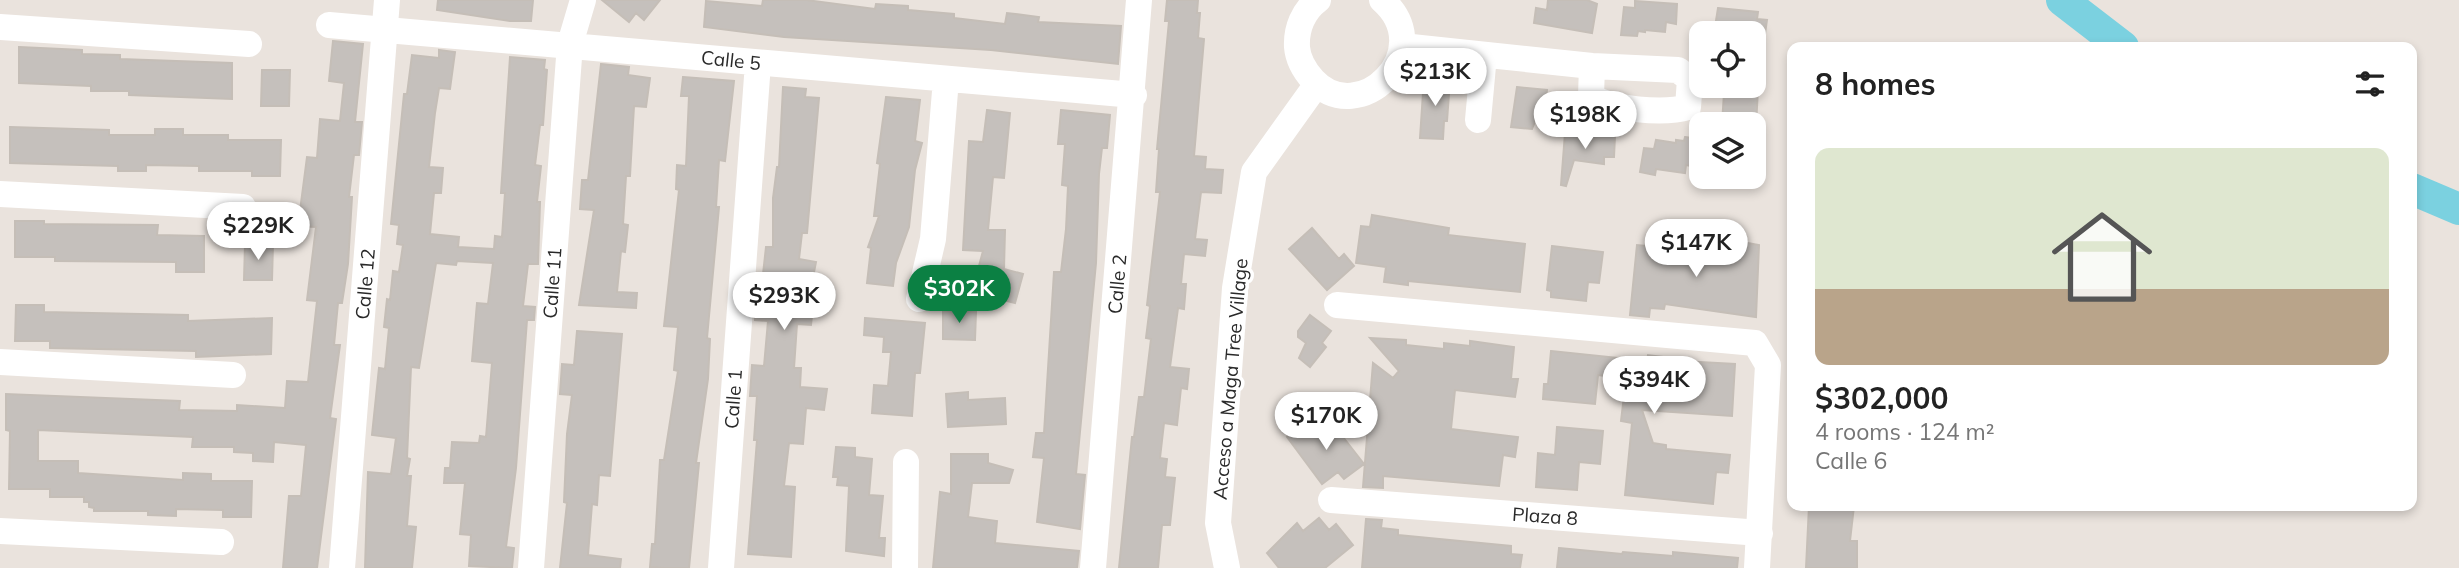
<!DOCTYPE html>
<meta charset="utf-8">
<style>
body{margin:0;font-family:Mulish,sans-serif;background:#f6f6f6;color:#222;height:100vh;display:flex;flex-direction:column;font-size:26px;white-space:nowrap}
*{box-sizing:border-box;margin:0}
p{font-size:23px;color:#767676}
.icon{flex:none;width:38px;height:38px;fill:none;stroke:currentColor;stroke-width:2;stroke-linecap:round;stroke-linejoin:round}
.map{position:relative;flex:1;overflow:hidden}
.drawer{position:absolute;left:1787px;top:42px;width:630px;height:469px;display:flex;flex-direction:column;background:#fff;border-radius:14px;box-shadow:0 4px 10px #0003}
.drawer>*{flex:none}
.tools{position:absolute;left:1689px;top:21px;display:grid;gap:14px}
.tools a{display:grid;place-items:center;width:77px;height:77px;border-radius:14px;background:#fff;box-shadow:0 4px 10px #0003;font-size:35px}
.price{position:absolute;translate:-50% -60px;padding:0 16px;border-radius:24px;background:#fff;color:#222;font-size:23px;line-height:46px;filter:drop-shadow(0 2px 4px #0008)}
.price::after{content:'';position:absolute;left:50%;top:42px;width:21px;height:16px;margin-left:-10px;background:inherit;clip-path:polygon(0 0,100% 0,50% 100%)}
.price.active{background:#0b8043;color:#fff}
ul{padding:0;list-style:none}
li{display:grid;align-content:center;gap:14px;height:371px;padding:0 28px}
li+li{border-top:2px solid #e0e0e0}
li span{display:grid;place-items:center;height:217px;border-radius:14px;color:#555}
li>.icon{margin-inline-start:auto}
span .icon{width:126px;height:126px;fill:#fffc;stroke-width:1}
li b{font-size:30px}
h2{display:flex;justify-content:space-between;align-items:center;height:84px;padding:0 28px;font-size:30px}
.map>svg:first-child{display:block}
.lines{fill:none;stroke-linecap:round;stroke-linejoin:round}
.river{stroke:#7bd1e0;stroke-width:32}
.building{fill:#c5c0bc;stroke:#c5beb7;stroke-width:2}
.minor{stroke:#fff;stroke-width:26}
.labels{text-anchor:middle;dominant-baseline:central;stroke-width:7;stroke-linejoin:round;paint-order:stroke}
.street-label{font-size:19px;fill:#292929;stroke:#fff}
</style>
<div class="map">
<svg width="2459" height="568" viewBox="0 0 2459 568">
<rect width="100%" height="100%" fill="#eae3dd"/>
<g class="lines">
<path class="river" d="M 2062,0 L 2123,47
M 2412,189 L 2459,209"/>
</g>
<path class="building" d="M 438,0 L 533,0 L 531,21 L 510,21 L 437,10 Z
M 602,0 L 660,0 L 644,20 L 636,13 L 629,22 Z
M 763,0 L 806,0 L 875,9 L 876,4 L 908,6 L 908,10 L 954,14 L 954,18 L 1005,24 L 1007,13 L 1039,17 L 1038,22 L 1121,26 L 1118,64 L 991,50 L 784,37 L 704,27 L 706,1 L 762,6 Z
M 1167,0 L 1198,0 L 1197,13 L 1200,13 L 1198,38 L 1204,39 L 1194,156 L 1206,157 L 1205,169 L 1223,170 L 1221,193 L 1201,192 L 1195,239 L 1207,240 L 1205,256 L 1184,254 L 1181,284 L 1186,284 L 1184,309 L 1178,308 L 1170,367 L 1189,369 L 1187,389 L 1181,388 L 1177,425 L 1164,423 L 1160,458 L 1167,459 L 1165,477 L 1175,478 L 1170,525 L 1162,525 L 1158,568 L 1119,568 L 1132,437 L 1134,437 L 1139,397 L 1144,397 L 1151,339 L 1146,338 L 1150,306 L 1147,305 L 1160,192 L 1156,192 L 1159,149 L 1157,149 L 1169,21 L 1165,21 Z
M 1548,0 L 1587,0 L 1597,4 L 1592,33 L 1534,23 L 1536,8 L 1547,10 Z
M 1635,1 L 1677,4 L 1676,24 L 1666,22 L 1665,32 L 1645,30 L 1645,32 L 1638,31 L 1637,36 L 1621,35 L 1624,7 L 1635,8 Z
M 1718,8 L 1758,12 L 1757,19 L 1767,20 L 1765,34 L 1714,33 Z
M 333,41 L 363,44 L 355,122 L 362,122 L 359,155 L 354,155 L 349,197 L 352,197 L 348,264 L 342,303 L 338,303 L 334,345 L 340,345 L 330,418 L 336,419 L 317,568 L 283,568 L 289,496 L 301,496 L 306,445 L 274,442 L 273,462 L 253,461 L 253,453 L 234,452 L 234,447 L 192,447 L 193,437 L 38,430 L 38,461 L 78,461 L 78,473 L 183,480 L 183,473 L 211,474 L 211,481 L 252,481 L 251,517 L 223,517 L 223,510 L 176,509 L 176,516 L 148,515 L 148,511 L 94,511 L 94,508 L 89,507 L 89,502 L 84,502 L 84,497 L 50,497 L 50,489 L 9,489 L 10,431 L 6,430 L 6,394 L 180,401 L 179,410 L 237,411 L 237,405 L 285,408 L 287,381 L 308,382 L 317,301 L 307,300 L 316,227 L 298,226 L 307,157 L 317,158 L 320,119 L 340,121 L 344,83 L 329,81 Z
M 19,47 L 82,50 L 82,54 L 120,55 L 120,59 L 232,63 L 232,99 L 129,95 L 129,91 L 91,91 L 91,86 L 19,83 Z
M 439,50 L 455,52 L 450,89 L 439,88 L 435,113 L 429,167 L 443,168 L 441,193 L 434,193 L 430,234 L 459,237 L 458,247 L 494,249 L 495,236 L 502,237 L 505,193 L 501,193 L 510,57 L 545,60 L 544,69 L 547,70 L 543,125 L 540,125 L 535,165 L 541,166 L 537,202 L 540,202 L 538,264 L 528,264 L 523,306 L 535,307 L 534,320 L 527,320 L 516,468 L 506,547 L 514,548 L 512,568 L 469,566 L 471,535 L 460,534 L 465,483 L 444,483 L 445,468 L 450,468 L 452,442 L 479,443 L 480,436 L 486,437 L 492,363 L 472,361 L 477,303 L 488,304 L 493,263 L 457,261 L 456,265 L 436,263 L 419,368 L 411,367 L 407,458 L 410,459 L 407,476 L 411,476 L 407,526 L 416,527 L 412,568 L 365,568 L 368,472 L 391,474 L 396,438 L 372,435 L 379,368 L 385,369 L 389,328 L 384,327 L 387,299 L 390,300 L 393,271 L 399,272 L 403,245 L 397,244 L 399,225 L 391,224 L 404,94 L 407,94 L 412,55 L 439,58 Z
M 601,64 L 629,67 L 628,75 L 650,78 L 646,107 L 634,106 L 630,176 L 626,176 L 623,224 L 628,225 L 625,252 L 621,251 L 617,292 L 637,293 L 636,308 L 579,305 L 594,210 L 580,209 L 582,180 L 588,180 Z
M 262,70 L 290,70 L 289,106 L 261,106 Z
M 683,77 L 734,81 L 725,161 L 719,160 L 716,207 L 719,207 L 707,338 L 710,339 L 708,379 L 696,463 L 699,463 L 689,568 L 664,568 L 650,567 L 652,544 L 655,544 L 660,460 L 664,460 L 678,371 L 674,370 L 678,327 L 664,326 L 679,190 L 676,189 L 677,165 L 686,166 L 689,96 L 681,96 Z
M 1424,78 L 1450,80 L 1447,121 L 1444,121 L 1443,139 L 1420,138 Z
M 783,87 L 806,89 L 805,97 L 819,98 L 807,233 L 802,233 L 799,259 L 816,262 L 809,297 L 814,298 L 811,325 L 797,324 L 794,368 L 801,368 L 800,387 L 827,389 L 824,410 L 806,408 L 803,444 L 789,443 L 784,486 L 795,487 L 791,557 L 748,554 L 757,440 L 754,440 L 757,396 L 750,396 L 752,365 L 764,366 L 768,321 L 755,320 L 758,282 L 762,283 L 766,247 L 773,247 L 773,198 L 777,167 L 779,167 Z
M 1517,87 L 1547,90 L 1543,119 L 1536,119 L 1532,129 L 1511,127 Z
M 1733,87 L 1758,90 L 1756,124 L 1722,124 L 1724,93 L 1732,93 Z
M 886,97 L 920,100 L 915,141 L 922,143 L 915,170 L 909,227 L 896,263 L 893,286 L 867,283 L 871,248 L 868,247 L 879,216 L 874,216 L 880,164 L 877,163 Z
M 987,110 L 1010,113 L 1004,178 L 993,177 L 988,230 L 1005,230 L 1004,269 L 1023,274 L 1015,303 L 972,292 L 983,251 L 963,250 L 969,141 L 983,142 Z
M 1061,110 L 1110,115 L 1107,148 L 1102,148 L 1099,174 L 1096,263 L 1076,474 L 1085,475 L 1080,529 L 1037,522 L 1044,458 L 1033,457 L 1036,433 L 1044,433 L 1054,272 L 1061,272 L 1066,229 L 1068,186 L 1062,185 L 1065,144 L 1058,144 Z
M 10,127 L 109,130 L 109,135 L 155,135 L 155,129 L 183,129 L 183,135 L 228,135 L 228,140 L 281,140 L 280,176 L 252,176 L 252,171 L 199,171 L 199,166 L 146,165 L 146,171 L 118,171 L 118,166 L 10,163 Z
M 1565,133 L 1615,136 L 1614,157 L 1604,157 L 1604,164 L 1574,160 L 1566,186 L 1561,185 Z
M 1685,137 L 1700,139 L 1696,167 L 1686,165 L 1685,173 L 1656,169 L 1655,175 L 1640,172 L 1644,148 L 1654,149 L 1656,140 L 1676,143 L 1676,140 L 1684,141 Z
M 1372,215 L 1449,228 L 1448,235 L 1525,244 L 1520,292 L 1408,281 L 1408,285 L 1384,282 L 1386,267 L 1356,263 L 1361,226 L 1370,227 Z
M 15,221 L 44,221 L 44,224 L 158,225 L 157,235 L 204,236 L 204,272 L 176,272 L 176,262 L 55,261 L 55,257 L 15,257 Z
M 1312,228 L 1339,259 L 1344,254 L 1354,266 L 1327,290 L 1289,249 Z
M 1681,233 L 1702,236 L 1701,249 L 1740,255 L 1742,242 L 1759,245 L 1756,317 L 1665,304 L 1664,309 L 1650,308 L 1649,317 L 1630,315 L 1637,245 L 1679,249 Z
M 245,244 L 273,244 L 272,280 L 244,280 Z
M 1552,246 L 1603,252 L 1599,283 L 1588,282 L 1586,301 L 1551,297 L 1551,291 L 1547,290 Z
M 16,305 L 44,305 L 44,312 L 188,315 L 188,321 L 272,318 L 271,354 L 196,357 L 196,351 L 50,348 L 50,341 L 15,341 Z
M 943,311 L 976,312 L 975,340 L 943,339 Z
M 1310,315 L 1331,331 L 1322,343 L 1326,347 L 1310,367 L 1299,358 L 1306,343 L 1298,337 L 1298,331 Z
M 865,318 L 925,323 L 920,373 L 915,373 L 912,416 L 872,413 L 874,385 L 888,386 L 891,352 L 883,352 L 884,337 L 864,335 Z
M 577,331 L 622,334 L 610,476 L 599,475 L 597,505 L 592,504 L 588,555 L 621,559 L 620,568 L 560,568 L 567,503 L 564,502 L 567,434 L 572,395 L 560,394 L 562,364 L 574,365 Z
M 1370,338 L 1406,340 L 1406,345 L 1444,349 L 1444,343 L 1470,346 L 1470,341 L 1514,347 L 1511,379 L 1518,379 L 1515,397 L 1455,390 L 1451,429 L 1518,437 L 1515,457 L 1503,455 L 1499,486 L 1383,476 L 1383,488 L 1363,487 L 1373,363 L 1393,378 L 1399,371 Z
M 1551,351 L 1647,361 L 1648,355 L 1664,357 L 1663,360 L 1735,364 L 1732,416 L 1642,410 L 1653,443 L 1666,445 L 1666,449 L 1730,455 L 1728,473 L 1716,472 L 1713,504 L 1625,495 L 1632,423 L 1621,421 L 1626,379 L 1598,375 L 1595,404 L 1543,399 L 1544,384 L 1548,384 Z
M 968,392 L 968,400 L 1005,398 L 1006,424 L 948,427 L 946,394 Z
M 1329,419 L 1364,464 L 1344,479 L 1338,472 L 1322,484 L 1287,437 L 1302,425 L 1310,435 Z
M 1557,427 L 1603,431 L 1600,464 L 1579,462 L 1577,490 L 1536,487 L 1538,453 L 1555,455 Z
M 836,447 L 855,448 L 855,457 L 872,459 L 869,495 L 883,496 L 879,538 L 885,538 L 884,556 L 846,551 L 849,486 L 837,485 L 838,477 L 833,477 Z
M 951,454 L 988,454 L 988,463 L 1013,470 L 1009,483 L 972,483 L 968,517 L 997,521 L 995,543 L 1079,551 L 1077,568 L 933,568 L 940,492 L 951,494 Z
M 1809,506 L 1854,506 L 1850,541 L 1857,541 L 1857,568 L 1806,568 Z
M 1319,518 L 1329,530 L 1336,524 L 1353,545 L 1325,568 L 1279,568 L 1267,553 L 1297,523 L 1303,531 Z
M 1366,519 L 1382,520 L 1381,528 L 1398,530 L 1398,535 L 1511,546 L 1511,554 L 1522,555 L 1520,568 L 1362,568 Z
M 1559,548 L 1622,554 L 1623,552 L 1673,556 L 1673,552 L 1738,558 L 1737,568 L 1557,568 Z"/>
<g class="lines">
<path class="minor" d="M 1318,0 C 1303,11 1296,29 1297,47 C 1298,60 1304,70 1313,80 C 1359,130 1440,51 1382,0
M 329,25 L 1134,95
M 0,27 L 249,44
M 1402,46 L 1592,66 L 1678,70 L 1690,79 L 1688,107 C 1665,114 1610,110 1591,96 L 1592,66
M 1478,120 L 1484,55
M 0,194 L 243,207
M 919,299 L 933,239 L 946,79
M 1337,305 L 1755,343 L 1768,365 L 1757,568
M 0,362 L 233,375
M 1331,500 L 1760,533
M 0,531 L 221,542
M 342,568 L 387,0
M 531,568 L 570,44 L 583,0
M 721,568 L 758,63
M 905,568 L 906,462
M 1093,568 L 1139,0
M 1227,568 L 1218,523 L 1235,288 L 1254,172 L 1317,84"/>
</g>
<g class="labels">
<g class="street-label">
<text transform="translate(731 60) rotate(6)">Calle 5</text>
<text transform="translate(552 283) rotate(-86)">Calle 11</text>
<text transform="translate(365 284) rotate(-85)">Calle 12</text>
<text transform="translate(1117 284) rotate(-85)">Calle 2</text>
<text transform="translate(1230 379) rotate(-85)">Acceso a Maga Tree Village</text>
<text transform="translate(733 399) rotate(-86)">Calle 1</text>
<text transform="translate(1545 516) rotate(4)">Plaza 8</text>
</g>
</g>
</svg>
<div class="tools">
<a><svg class="icon" aria-label="locate" viewBox="0 0 24 24"><circle cx="12" cy="12" r="6"/><path d="M12 2v4M12 18v4M2 12h4M18 12h4"/></svg></a>
<a><svg class="icon" aria-label="layers" viewBox="0 0 24 24"><path d="M12 4l9 5-9 5-9-5zM3 14l9 5 9-5"/></svg></a>
</div>
<b class="price" style="left:1435px;top:108px">$213K</b>
<b class="price" style="left:1585px;top:151px">$198K</b>
<b class="price" style="left:258px;top:262px">$229K</b>
<b class="price" style="left:1696px;top:279px">$147K</b>
<b class="price active" style="left:959px;top:325px">$302K</b>
<b class="price" style="left:784px;top:332px">$293K</b>
<b class="price" style="left:1654px;top:416px">$394K</b>
<b class="price" style="left:1326px;top:452px">$170K</b>
<section class="drawer">
<h2>8 homes<svg class="icon" aria-label="filters" viewBox="0 0 24 24"><path d="M4 7h16M4 17h16"/><circle cx="9" cy="7" r="2"/><circle cx="15" cy="17" r="2"/></svg></h2>
<ul>
<li><span style="background:linear-gradient(#dfe7d0 65%,#b9a48a 0)"><svg class="icon" aria-label="home" viewBox="0 0 24 24"><path d="M3 11l9-7 9 7M6 9v11h12V9"/></svg></span><div><b>$302,000</b><p>4 rooms · 124 m²</p><p>Calle 6</p></div></li>
</ul>
</section>
</div>
